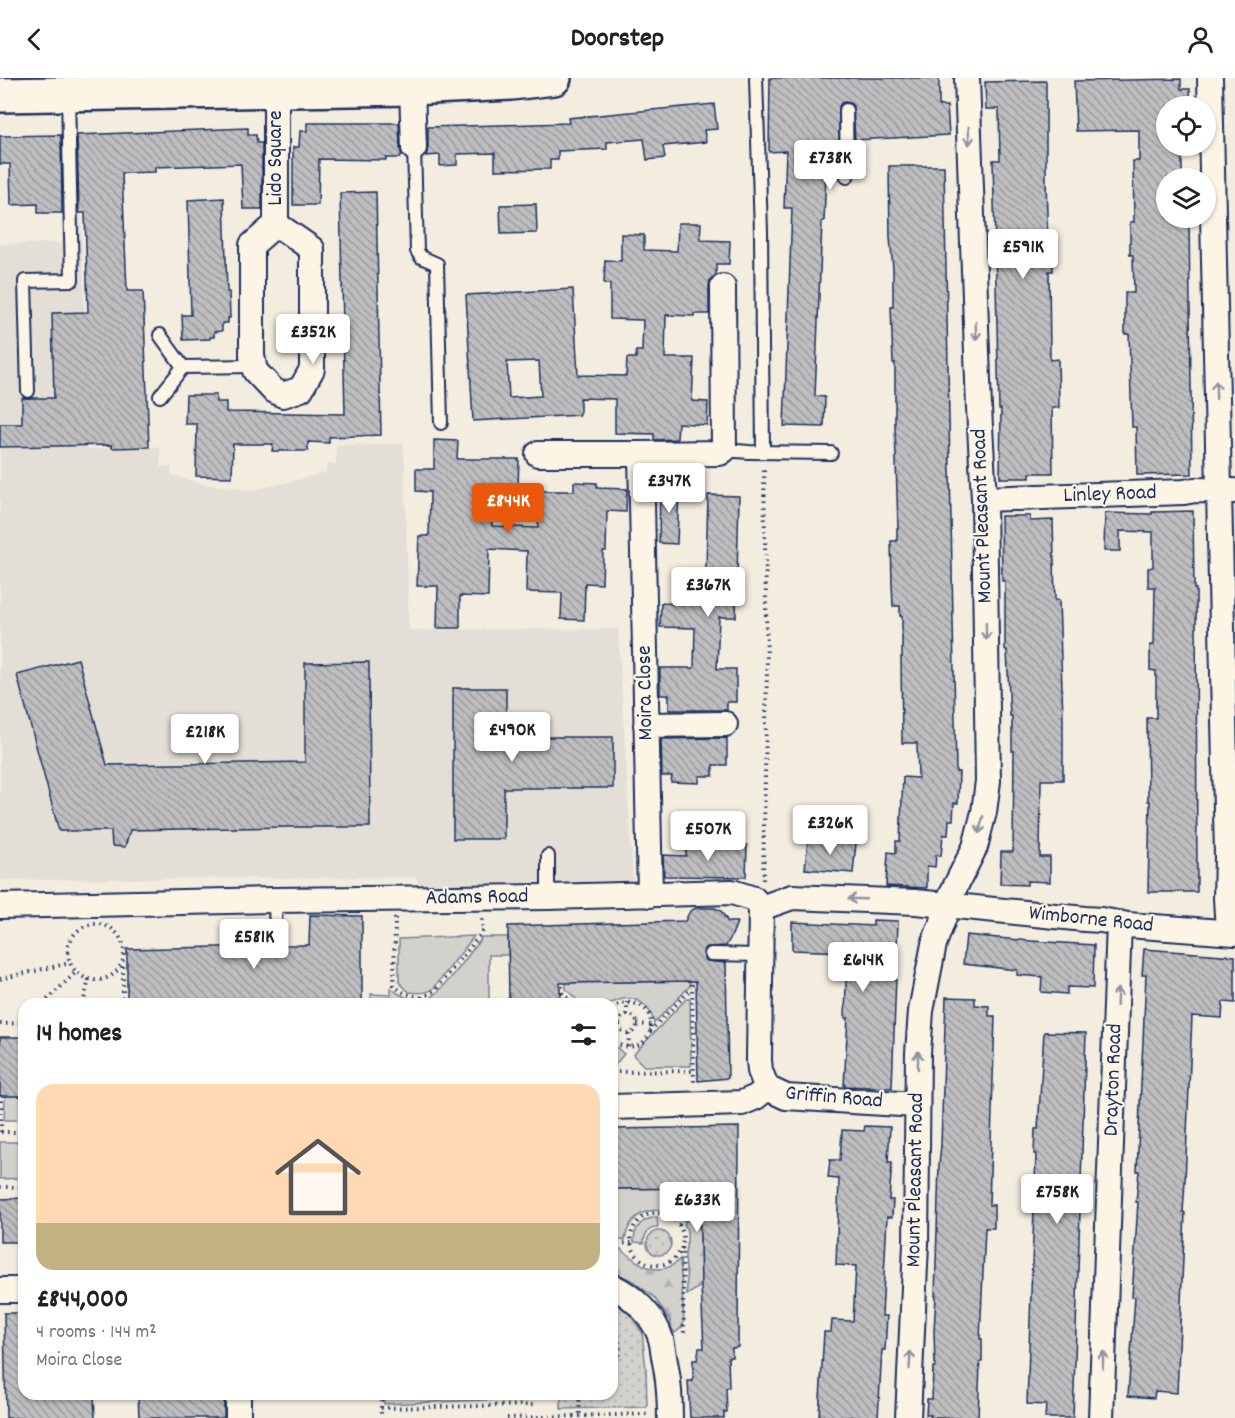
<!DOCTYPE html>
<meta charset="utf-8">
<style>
body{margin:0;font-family:Dekko,sans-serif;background:#f6f6f6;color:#202124;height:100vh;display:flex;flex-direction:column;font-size:22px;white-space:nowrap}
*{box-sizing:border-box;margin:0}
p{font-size:20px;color:#757577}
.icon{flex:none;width:33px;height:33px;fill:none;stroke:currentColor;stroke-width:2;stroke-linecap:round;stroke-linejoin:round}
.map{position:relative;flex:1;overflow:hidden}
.details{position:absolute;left:18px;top:920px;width:600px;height:402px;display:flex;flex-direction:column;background:#fff;border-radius:18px;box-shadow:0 2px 4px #0004}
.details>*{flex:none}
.fabs{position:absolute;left:1156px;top:18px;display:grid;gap:12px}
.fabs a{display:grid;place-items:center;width:60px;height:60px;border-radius:50%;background:#fff;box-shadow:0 2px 4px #0004;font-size:30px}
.price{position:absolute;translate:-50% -51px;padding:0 14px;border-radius:6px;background:#fff;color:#222;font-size:20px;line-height:39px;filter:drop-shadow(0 2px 3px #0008)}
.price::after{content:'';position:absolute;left:50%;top:36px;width:18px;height:14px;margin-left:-9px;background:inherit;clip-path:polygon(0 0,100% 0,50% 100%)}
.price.active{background:#ea580c;color:#fff}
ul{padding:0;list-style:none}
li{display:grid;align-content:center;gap:12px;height:318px;padding:0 18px}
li+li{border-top:2px solid #e0e0e0}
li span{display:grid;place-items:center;height:186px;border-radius:18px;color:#555}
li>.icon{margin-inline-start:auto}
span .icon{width:108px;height:108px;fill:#fffc;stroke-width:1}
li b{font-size:26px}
h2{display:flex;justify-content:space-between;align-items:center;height:72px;padding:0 18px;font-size:26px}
header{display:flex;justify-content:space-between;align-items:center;height:78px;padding:0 18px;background:#fff;font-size:27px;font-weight:800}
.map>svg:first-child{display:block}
.built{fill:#e3dfd6}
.grass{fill:#d3d1cc;stroke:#778095;stroke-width:1.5}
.forest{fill:url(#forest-firs);stroke:#778095;stroke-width:1.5}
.park{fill:url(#park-dots);stroke:#778095;stroke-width:1.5}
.building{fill:url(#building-back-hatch);stroke:#1b2f5e;stroke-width:1.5;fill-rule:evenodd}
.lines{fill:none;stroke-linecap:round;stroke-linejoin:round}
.lane-casing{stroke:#1b2f5e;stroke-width:16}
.street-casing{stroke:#1b2f5e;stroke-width:28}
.primary-casing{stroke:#1b2f5e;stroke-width:38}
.path{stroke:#1b2f5e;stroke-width:4;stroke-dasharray:1.5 4.5;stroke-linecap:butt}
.lane{stroke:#fcf5e5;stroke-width:12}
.street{stroke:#fcf5e5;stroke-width:24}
.primary{stroke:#fcf5e5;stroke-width:33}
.oneway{stroke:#8c92a2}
.labels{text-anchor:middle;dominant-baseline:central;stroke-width:4.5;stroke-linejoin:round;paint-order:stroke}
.street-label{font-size:22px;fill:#1b2f5e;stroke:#fcf5e5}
</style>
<header><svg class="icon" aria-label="back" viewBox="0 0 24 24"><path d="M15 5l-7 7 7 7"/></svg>Doorstep<svg class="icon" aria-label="person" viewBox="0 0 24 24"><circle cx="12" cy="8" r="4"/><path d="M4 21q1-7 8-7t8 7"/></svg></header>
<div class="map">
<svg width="1235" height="1340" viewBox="0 0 1235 1340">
<defs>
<pattern id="forest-firs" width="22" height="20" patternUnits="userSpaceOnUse" patternTransform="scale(1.5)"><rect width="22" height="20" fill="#d3d1cc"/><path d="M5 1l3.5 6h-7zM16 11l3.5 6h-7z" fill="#b5b4b2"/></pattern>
<pattern id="park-dots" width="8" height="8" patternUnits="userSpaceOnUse" patternTransform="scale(1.5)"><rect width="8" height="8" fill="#d3d1cc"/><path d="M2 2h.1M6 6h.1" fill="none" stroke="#b5b4b2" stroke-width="1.8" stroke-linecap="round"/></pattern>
<pattern id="building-back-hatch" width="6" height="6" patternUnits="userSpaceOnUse" patternTransform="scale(1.5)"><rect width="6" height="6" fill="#bebec0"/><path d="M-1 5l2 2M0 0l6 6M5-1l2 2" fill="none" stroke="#9a9b9f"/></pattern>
</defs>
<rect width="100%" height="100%" fill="#f3ede0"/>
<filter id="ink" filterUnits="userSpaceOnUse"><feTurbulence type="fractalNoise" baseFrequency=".0167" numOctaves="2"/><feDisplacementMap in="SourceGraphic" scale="12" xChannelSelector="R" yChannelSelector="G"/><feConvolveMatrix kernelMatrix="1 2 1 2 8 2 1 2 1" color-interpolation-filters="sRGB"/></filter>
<g filter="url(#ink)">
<path class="built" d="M 61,40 L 77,40 L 84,213 L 87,371 L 160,369 L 161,389 L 172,389 L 172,397 L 202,406 L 253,412 L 291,404 L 326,394 L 327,386 L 336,386 L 336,367 L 404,366 L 409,552 L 618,551 L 633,802 L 557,805 L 419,806 L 415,799 L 398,799 L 0,802 L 0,166 L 62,165 Z"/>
<path class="grass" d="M 474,858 L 434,910 C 427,916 418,915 409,914 L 399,904 L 399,861 Z
M 482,859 L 508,859 L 508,877 L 489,877 L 489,925 L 427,925 L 427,923 C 449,907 465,881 482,859 Z
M 690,903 L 690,908 L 654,945 C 651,930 639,918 623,921 C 618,922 613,925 610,925 C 600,926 590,925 580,925 L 566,911 L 566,905 Z
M 391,910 L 399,916 L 416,924 L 416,925 L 372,925 L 371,916 L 391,917 Z
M 686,921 L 690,921 L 691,988 L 644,988 L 633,977 Z
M 5,1018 L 24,1018 L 24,1042 L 4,1042 Z
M 0,1064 L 18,1064 L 24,1069 L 24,1100 L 0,1101 Z
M 700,1110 L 679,1137 C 654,1127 630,1132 625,1162 L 612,1162 L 612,1111 Z
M 657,1139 L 658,1149 C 649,1150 644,1156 644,1165 L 634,1164 C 634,1149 642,1141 657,1139 Z
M 384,1316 L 510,1316 L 510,1321 L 384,1326 Z"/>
<path class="forest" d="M 699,1125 L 701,1208 L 687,1217 C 687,1204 686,1191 685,1178 C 685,1167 691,1156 684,1146 Z
M 612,1171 L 621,1171 C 638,1186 660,1202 680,1181 L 684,1243 L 682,1249 L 675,1255 L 672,1251 L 670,1242 L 654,1219 L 631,1202 L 612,1193 Z"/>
<path class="park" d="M 612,965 L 624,976 L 614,988 L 612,988 Z
M647 1165a12 12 0 1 1 24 0a12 12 0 1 1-24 0Z
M 612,1221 L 617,1223 L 631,1238 L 642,1254 L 646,1291 L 647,1329 L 561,1331 L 561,1316 L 612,1316 Z"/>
<path class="building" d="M 770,0 L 939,0 L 939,28 L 947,28 L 949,57 L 855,62 L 853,28 L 850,25 L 845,24 L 841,25 L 839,29 L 839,94 L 826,94 L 824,143 L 822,143 L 815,318 L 825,319 L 824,349 L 784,348 L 792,130 L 784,130 L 786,73 L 769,74 Z
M 1181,1 L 1181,11 L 1190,11 L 1190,28 L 1167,28 L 1167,68 L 1182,68 L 1182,100 L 1167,100 L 1167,140 L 1183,140 L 1183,143 L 1189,143 L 1192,396 L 1137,397 L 1136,349 L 1132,349 L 1129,256 L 1125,256 L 1125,215 L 1134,215 L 1133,177 L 1130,177 L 1130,144 L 1134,144 L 1133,83 L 1139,83 L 1139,52 L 1076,53 L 1074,3 Z
M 1046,3 L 1046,102 L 1048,169 L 1053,169 L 1053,193 L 1049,193 L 1050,282 L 1058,281 L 1059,330 L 1052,330 L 1053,395 L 1030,395 L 1030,400 L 1000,400 L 1001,331 L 999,331 L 993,82 L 1000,82 L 999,31 L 986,31 L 985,4 Z
M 714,26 L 717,51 L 704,52 L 706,64 L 663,68 L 665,80 L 647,82 L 644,61 L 607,64 L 607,71 L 558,73 L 558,82 L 550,82 L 550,91 L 495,92 L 495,75 L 457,76 L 457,87 L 440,88 L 440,77 L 426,78 L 428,70 L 428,49 L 569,45 L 568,40 Z
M 307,45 L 399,45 L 400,70 L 402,78 L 400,78 L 400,80 L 386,80 L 386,82 L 319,81 L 318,127 L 293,127 L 293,69 L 299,69 L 300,53 L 307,53 Z
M 248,50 L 248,57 L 256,57 L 257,65 L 262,65 L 262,131 L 243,131 L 241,86 L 155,89 L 155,94 L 122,95 L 127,213 L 143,213 L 149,369 L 112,370 L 112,367 L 0,369 L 0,346 L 22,346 L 22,320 L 54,320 L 52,235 L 88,234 L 85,135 L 79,135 L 77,57 Z
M 61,57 L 62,135 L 38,135 L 38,126 L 11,127 L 10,86 L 0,86 L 0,58 Z
M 889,88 L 944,88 L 956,694 L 959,694 L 958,725 L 954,725 L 953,742 L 949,742 L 948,757 L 943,757 L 941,778 L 936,777 L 935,789 L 927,788 L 927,810 L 886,808 L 888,774 L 896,775 L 896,763 L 900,763 L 903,699 L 918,700 L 917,665 L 902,665 L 901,579 L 902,579 L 902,538 L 900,538 L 900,528 L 893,528 L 892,506 L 891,463 L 897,463 L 897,450 L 898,450 L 895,348 L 895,285 L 893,285 L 891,229 L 893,229 L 893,190 L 890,160 Z
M 376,114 L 381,357 L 329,359 L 329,365 L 308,364 L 308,373 L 272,373 L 273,366 L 233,366 L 232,399 L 196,398 L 197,346 L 185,346 L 186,317 L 216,317 L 216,324 L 226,324 L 226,334 L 345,336 L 340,115 Z
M 224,120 L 227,214 L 229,214 L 230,240 L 228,240 L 228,245 L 222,245 L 222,253 L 214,254 L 214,259 L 210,259 L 210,261 L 183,262 L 182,237 L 191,237 L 188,122 Z
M 536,126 L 537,155 L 501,156 L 500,127 Z
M 678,145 L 701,145 L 700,162 L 730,163 L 729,186 L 716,186 L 716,197 L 710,202 L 709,209 L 709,236 L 694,236 L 694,238 L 666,237 L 665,280 L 694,280 L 692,323 L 708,324 L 707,347 L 678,345 L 677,361 L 654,362 L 654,356 L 615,355 L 615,321 L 580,320 L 580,337 L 473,343 L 466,217 L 573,211 L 578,297 L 626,298 L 627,280 L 636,280 L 636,273 L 642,273 L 643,242 L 610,241 L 610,206 L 604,206 L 605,182 L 621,183 L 621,156 L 644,157 L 644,172 L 677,173 ZM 539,283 L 541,318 L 509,320 L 507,284 Z
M 434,362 L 458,363 L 457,381 L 519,381 L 518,408 L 493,407 L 492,448 L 538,450 L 539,413 L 574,413 L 574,404 L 597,405 L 597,410 L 627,411 L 626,434 L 607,433 L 606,473 L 603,473 L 602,506 L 585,505 L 584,542 L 561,541 L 562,515 L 526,514 L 527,473 L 489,471 L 488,519 L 460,518 L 460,550 L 437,550 L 438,508 L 417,508 L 419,458 L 429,458 L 430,414 L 416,413 L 416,391 L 434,391 Z
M 660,406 L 679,407 L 677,466 L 659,465 Z
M 708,417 L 739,418 L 736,539 L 719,539 L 717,591 L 736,591 L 736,624 L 727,624 L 727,632 L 669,632 L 669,617 L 660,617 L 660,590 L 694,590 L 695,550 L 660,549 L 661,525 L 705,527 Z
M 1193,433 L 1194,511 L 1196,511 L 1197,814 L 1148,814 L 1150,723 L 1148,723 L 1147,640 L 1156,640 L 1156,593 L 1150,592 L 1150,567 L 1154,567 L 1155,509 L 1148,509 L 1148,490 L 1153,489 L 1153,454 L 1120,453 L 1120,473 L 1104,473 L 1105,435 L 1152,436 L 1152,434 Z
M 1001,438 L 1030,438 L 1030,443 L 1053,442 L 1055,522 L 1059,522 L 1063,641 L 1063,702 L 1041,702 L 1040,779 L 1050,779 L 1050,804 L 1027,803 L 1027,807 L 1000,806 L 1001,774 L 1013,774 L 1014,673 L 1012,673 L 1012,638 L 1010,638 L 1007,572 L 1005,572 L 1005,503 L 1002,503 Z
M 78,581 L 107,687 L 305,684 L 305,585 L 369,584 L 370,749 L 289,749 L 130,752 L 125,769 L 112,768 L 111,753 L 59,753 L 17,597 Z
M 453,610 L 506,610 L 506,659 L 613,659 L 613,710 L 504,710 L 504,761 L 453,761 Z
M 727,660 L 727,687 L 713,687 L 713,698 L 699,698 L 699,705 L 671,704 L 672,698 L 662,698 L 661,661 Z
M 808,761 L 856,765 L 853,795 L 805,791 Z
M 686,766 L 747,767 L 746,799 L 664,798 L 663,777 L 686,778 Z
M 696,830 L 715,830 L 721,833 L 728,844 L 737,844 L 732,857 L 726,868 L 708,869 L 704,871 L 703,875 L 704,880 L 707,883 L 726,885 L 728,1000 L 698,1003 L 696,903 L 560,905 L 560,926 L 509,926 L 508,848 L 685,843 L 690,833 Z
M 310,837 L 362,838 L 362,923 L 244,926 L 127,926 L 127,871 L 268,868 L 272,872 L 277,873 L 281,872 L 284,867 L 309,867 Z
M 873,842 L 898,843 L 892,1010 L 844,1008 L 848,940 L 845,940 L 847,874 L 792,872 L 792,844 L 873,848 Z
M 966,857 L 1031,863 L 1094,867 L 1093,910 L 1067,909 L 1067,916 L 1041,914 L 1042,899 L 1017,897 L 1017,892 L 963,886 Z
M 1144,871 L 1235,878 L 1235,925 L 1223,924 L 1222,940 L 1192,938 L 1185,1103 L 1183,1134 L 1185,1135 L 1177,1315 L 1155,1313 L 1154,1320 L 1128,1318 L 1135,1219 L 1132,1219 L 1138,1124 L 1136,1124 L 1139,1093 L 1137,1093 L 1146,897 L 1142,897 Z
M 946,919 L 975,920 L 975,927 L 989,928 L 989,938 L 995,938 L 989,1127 L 994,1127 L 994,1150 L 985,1150 L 980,1261 L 982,1261 L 982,1284 L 980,1284 L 978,1340 L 930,1340 L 931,1337 L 926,1337 L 927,1321 L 932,1321 L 933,1289 L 935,1289 L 934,1253 L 936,1218 L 935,1218 L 939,1087 L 941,1067 Z
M 1044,954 L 1086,955 L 1073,1340 L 1045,1340 L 1046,1327 L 1027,1326 L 1036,1076 L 1034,1076 L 1035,1051 L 1038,1051 Z
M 0,959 L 24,959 L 24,1018 L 0,1018 Z
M 865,1048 L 890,1049 L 888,1084 L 892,1084 L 889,1122 L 893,1122 L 892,1139 L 887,1139 L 882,1238 L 887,1238 L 885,1272 L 882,1272 L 878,1340 L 819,1338 L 824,1254 L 831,1254 L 832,1242 L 853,1243 L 856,1188 L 836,1187 L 839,1101 L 828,1100 L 830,1082 L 840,1082 L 842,1052 L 864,1053 Z
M 739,1049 L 738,1269 L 732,1270 L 732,1279 L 728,1279 L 729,1309 L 726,1310 L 727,1334 L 724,1334 L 724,1340 L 690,1340 L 688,1303 L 693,1303 L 693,1282 L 697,1282 L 699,1270 L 704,1270 L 701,1208 L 699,1110 L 612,1111 L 612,1051 Z
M 24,1120 L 24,1164 L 0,1164 L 0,1121 Z
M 4,1235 L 24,1235 L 24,1316 L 94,1316 L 95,1340 L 6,1340 Z
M 138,1316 L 224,1316 L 224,1340 L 139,1340 Z"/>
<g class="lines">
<g class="lane-casing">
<path id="lane" d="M 756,0 L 761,154 L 763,374
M 846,32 L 847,99
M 414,70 L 417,173 L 421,179 L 437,186 L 441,345
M 160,257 L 183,289
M 183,289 L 254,288
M 28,313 L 25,203 L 72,202 L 68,17
M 160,318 L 183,289
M 724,372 L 749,374 L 831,375
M 548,819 L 548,778
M 275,822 L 276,865
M 711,876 L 760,877"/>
</g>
<g class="street-casing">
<path id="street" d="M 1210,0 L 1227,778 L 1226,820 L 1228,854
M 412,10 L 414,70
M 276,146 L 312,171 L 312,291 L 301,311 L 283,317 L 273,312 L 255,293 L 252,278 L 252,167 L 276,146 L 276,13
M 538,376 L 641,376 L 720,375 L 724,372 L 723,209
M 641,376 L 650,817
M 984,421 L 1184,414 L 1195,412 L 1234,413
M 646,647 L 725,646
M 0,828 L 275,822 L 548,819 L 732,814 L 754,821 L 761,830
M 761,830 L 792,819 L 866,822 L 916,824 L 1085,841 L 1101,842 L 1128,847 L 1235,855
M 761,830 L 759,982 L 760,993 L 767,1010
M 767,1010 L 786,1019 L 917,1027
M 612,1029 L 742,1025 L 756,1019 L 767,1010
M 612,1208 C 633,1218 654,1238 661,1261 C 663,1270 664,1280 666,1289 C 669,1306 670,1323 670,1340
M 0,1212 L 24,1212
M 238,1316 L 238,1340
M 908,1340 L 916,1166 L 918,975 L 921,933 L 934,866 L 944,839 L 946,827 L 975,769 L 984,734 L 988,703 L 984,421 L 979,330 L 967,0
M 1101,1340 L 1119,845"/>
</g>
<g class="primary-casing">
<path id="primary" d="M 0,17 L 412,10 L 511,5 L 554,0"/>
</g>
<path class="path" d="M 763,802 L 767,592 L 764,389
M 395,840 L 394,907 C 402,916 410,917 422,920
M68 874a28 28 0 1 1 56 0a28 28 0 1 1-56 0Z
M 0,901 L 70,885
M 692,906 L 694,1007
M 562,908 L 562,926
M 562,915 L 574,926
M 43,926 L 76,894
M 83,926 L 89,901
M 123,926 L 123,884
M 422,926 L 422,920 L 436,912 L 483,853 L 482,840
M 612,931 C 627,919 651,925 651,946 C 651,969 628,974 612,963
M619 946a9 9 0 1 1 18 0a9 9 0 1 1-18 0Z
M 627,937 L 627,924
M 612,945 L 619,945
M 0,946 L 24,945
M 637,946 L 651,947
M 650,953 L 692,910
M 628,969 L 629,956
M 612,994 L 694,993
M 1,1054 L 1,1017
M 1,1054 L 15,1054 L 24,1061
M 0,1109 L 24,1109
M631 1161a26 26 0 1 1 52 0a26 26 0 1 1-52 0Z
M 679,1147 L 700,1120
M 612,1166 L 632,1165
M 682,1169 L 684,1257
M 612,1254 C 622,1263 622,1276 612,1286
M 381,1316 L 381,1340
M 579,1316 L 580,1339
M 381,1330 L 534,1327
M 507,1340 L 648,1336"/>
<use href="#lane" class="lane"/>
<use href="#street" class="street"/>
<use href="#primary" class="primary"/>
</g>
<defs><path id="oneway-shaft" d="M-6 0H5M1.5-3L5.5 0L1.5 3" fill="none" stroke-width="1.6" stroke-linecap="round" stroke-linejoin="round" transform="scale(1.5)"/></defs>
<g class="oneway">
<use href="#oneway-shaft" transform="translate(969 58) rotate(88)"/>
<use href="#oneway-shaft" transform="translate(976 253) rotate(88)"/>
<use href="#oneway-shaft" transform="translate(1216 312) rotate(-91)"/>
<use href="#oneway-shaft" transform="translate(986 553) rotate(89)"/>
<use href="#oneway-shaft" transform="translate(981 747) rotate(104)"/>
<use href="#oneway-shaft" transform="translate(857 821) rotate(-178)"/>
<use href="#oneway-shaft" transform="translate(1117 919) rotate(-88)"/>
<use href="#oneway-shaft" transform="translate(918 982) rotate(-89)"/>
<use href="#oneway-shaft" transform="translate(910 1282) rotate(-87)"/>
<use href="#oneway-shaft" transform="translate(1103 1282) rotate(-88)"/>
</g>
</g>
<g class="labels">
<g class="street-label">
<text transform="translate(276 80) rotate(-90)">Lido Square</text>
<text transform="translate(1110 417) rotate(-2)">Linley Road</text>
<text transform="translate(983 438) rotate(-92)">Mount Pleasant Road</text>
<text transform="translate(646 615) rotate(-91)">Moira Close</text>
<text transform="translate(477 820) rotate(-1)">Adams Road</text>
<text transform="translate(1091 842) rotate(6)">Wimborne Road</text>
<text transform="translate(1114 1002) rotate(-88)">Drayton Road</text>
<text transform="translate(834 1020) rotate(5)">Griffin Road</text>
<text transform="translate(916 1102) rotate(-89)">Mount Pleasant Road</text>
</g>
</g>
</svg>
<div class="fabs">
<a><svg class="icon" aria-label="locate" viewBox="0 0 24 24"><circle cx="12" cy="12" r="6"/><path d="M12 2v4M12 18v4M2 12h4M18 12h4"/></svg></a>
<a><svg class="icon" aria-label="layers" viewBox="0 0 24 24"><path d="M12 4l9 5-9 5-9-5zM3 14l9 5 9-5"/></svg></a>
</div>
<b class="price" style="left:830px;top:113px">£738K</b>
<b class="price" style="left:1023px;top:202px">£591K</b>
<b class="price" style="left:313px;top:287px">£352K</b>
<b class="price" style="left:669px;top:436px">£347K</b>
<b class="price active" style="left:508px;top:456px">£844K</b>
<b class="price" style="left:708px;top:540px">£367K</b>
<b class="price" style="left:512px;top:685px">£490K</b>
<b class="price" style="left:205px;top:687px">£218K</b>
<b class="price" style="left:830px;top:778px">£326K</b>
<b class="price" style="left:708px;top:784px">£507K</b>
<b class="price" style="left:254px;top:892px">£581K</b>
<b class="price" style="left:863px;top:915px">£614K</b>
<b class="price" style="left:1057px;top:1147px">£758K</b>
<b class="price" style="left:697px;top:1155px">£633K</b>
<section class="details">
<h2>14 homes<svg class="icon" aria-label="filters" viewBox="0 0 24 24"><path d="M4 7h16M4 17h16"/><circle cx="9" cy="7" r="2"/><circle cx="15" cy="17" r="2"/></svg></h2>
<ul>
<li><span style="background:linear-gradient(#ffd9b3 75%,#c2b280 0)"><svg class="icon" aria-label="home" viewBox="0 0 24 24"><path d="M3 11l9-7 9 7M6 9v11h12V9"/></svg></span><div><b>£844,000</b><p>4 rooms · 144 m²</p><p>Moira Close</p></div></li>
</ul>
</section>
</div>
